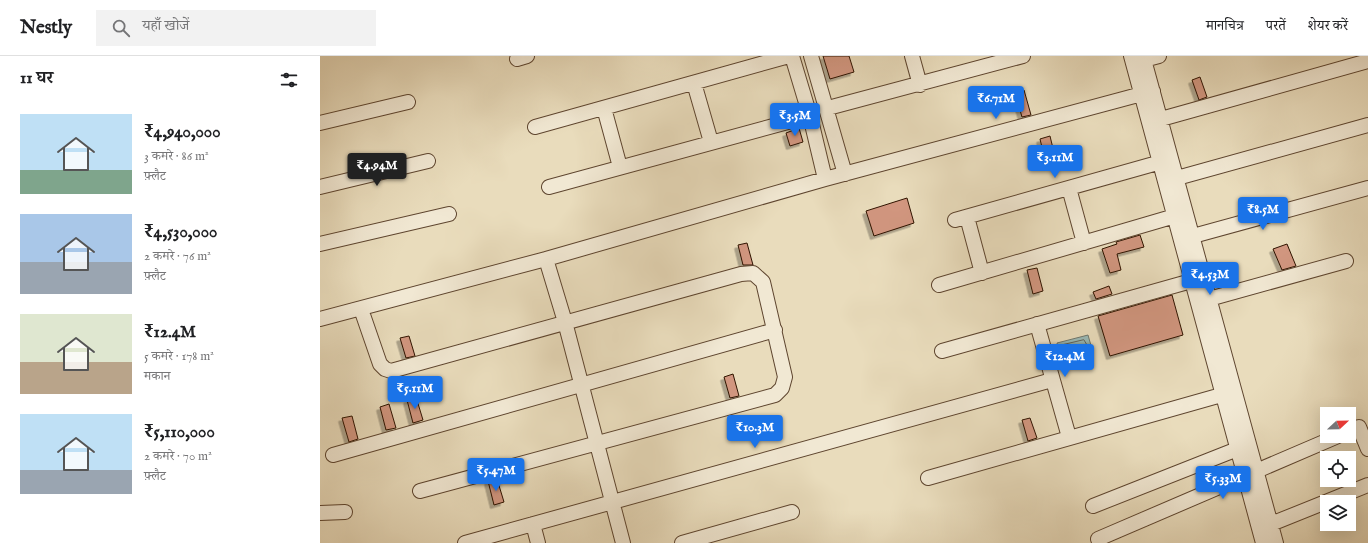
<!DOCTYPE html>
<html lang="hi">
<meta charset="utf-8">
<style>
body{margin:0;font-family:"IM FELL English","Noto Serif Devanagari",serif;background:#f2f2f2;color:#202124;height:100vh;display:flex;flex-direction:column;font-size:15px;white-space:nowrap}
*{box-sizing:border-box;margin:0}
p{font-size:13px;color:#757577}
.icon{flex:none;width:22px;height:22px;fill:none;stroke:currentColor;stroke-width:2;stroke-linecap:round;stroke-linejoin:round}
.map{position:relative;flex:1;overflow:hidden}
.sheet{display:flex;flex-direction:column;background:#fff;width:320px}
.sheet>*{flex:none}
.needle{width:26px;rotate:68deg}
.buttons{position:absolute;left:1000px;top:351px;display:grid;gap:8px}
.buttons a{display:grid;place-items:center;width:36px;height:36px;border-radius:0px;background:#fff;box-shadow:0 4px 16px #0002;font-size:20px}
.price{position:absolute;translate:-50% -34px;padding:0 9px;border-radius:4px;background:#1a73e8;color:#fff;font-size:13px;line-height:26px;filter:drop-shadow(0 1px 2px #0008)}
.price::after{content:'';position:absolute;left:50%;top:24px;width:12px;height:9px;margin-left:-6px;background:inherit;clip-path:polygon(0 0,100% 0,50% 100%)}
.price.active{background:#222;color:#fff}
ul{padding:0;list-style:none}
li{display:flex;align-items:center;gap:12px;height:100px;padding:0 20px}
li span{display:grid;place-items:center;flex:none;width:112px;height:80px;border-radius:0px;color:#555}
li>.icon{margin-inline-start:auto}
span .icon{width:48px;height:48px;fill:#fffc;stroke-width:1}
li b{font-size:17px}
h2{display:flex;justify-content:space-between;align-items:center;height:48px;padding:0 20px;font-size:17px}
header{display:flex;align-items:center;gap:24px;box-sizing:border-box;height:56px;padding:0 20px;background:#fff;border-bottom:1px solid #e0e0e0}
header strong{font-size:19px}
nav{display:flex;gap:22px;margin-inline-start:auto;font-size:14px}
.search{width:280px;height:36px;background:#f2f2f2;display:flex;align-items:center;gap:10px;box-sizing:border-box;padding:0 14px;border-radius:0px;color:#757577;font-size:15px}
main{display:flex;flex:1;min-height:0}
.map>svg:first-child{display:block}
.water{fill:#99bab7;stroke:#6f776e}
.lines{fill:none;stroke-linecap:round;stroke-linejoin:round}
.shore{stroke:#64665c;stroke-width:1}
.building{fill:#d1967f;stroke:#2f1300;filter:url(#shadow)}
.minor-casing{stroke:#5e452f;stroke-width:16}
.minor{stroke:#f1e8d3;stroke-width:14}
</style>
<header>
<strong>Nestly</strong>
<div class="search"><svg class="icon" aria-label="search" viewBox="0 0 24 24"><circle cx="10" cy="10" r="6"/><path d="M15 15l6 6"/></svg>यहाँ खोजें</div>
<nav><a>मानचित्र</a><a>परतें</a><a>शेयर करें</a></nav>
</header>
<main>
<section class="sheet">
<h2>11 घर<svg class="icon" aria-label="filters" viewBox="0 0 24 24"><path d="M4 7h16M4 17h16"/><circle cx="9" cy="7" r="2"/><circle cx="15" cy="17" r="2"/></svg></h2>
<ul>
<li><span style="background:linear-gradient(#bfe0f5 70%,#7fa58c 0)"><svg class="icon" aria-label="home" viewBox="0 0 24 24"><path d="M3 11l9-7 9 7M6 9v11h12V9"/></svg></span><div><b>₹4,940,000</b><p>3 कमरे · 86 m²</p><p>फ़्लैट</p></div></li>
<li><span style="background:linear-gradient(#a9c7e8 60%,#9aa5b1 0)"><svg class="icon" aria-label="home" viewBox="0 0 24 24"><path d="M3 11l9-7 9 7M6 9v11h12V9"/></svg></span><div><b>₹4,530,000</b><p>2 कमरे · 76 m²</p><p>फ़्लैट</p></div></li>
<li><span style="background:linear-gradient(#dfe7d0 60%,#b9a48a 0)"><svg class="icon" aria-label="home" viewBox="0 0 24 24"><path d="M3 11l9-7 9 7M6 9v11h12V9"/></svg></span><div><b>₹12.4M</b><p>5 कमरे · 178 m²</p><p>मकान</p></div></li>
<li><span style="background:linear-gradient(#bfe0f5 70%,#9aa5b1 0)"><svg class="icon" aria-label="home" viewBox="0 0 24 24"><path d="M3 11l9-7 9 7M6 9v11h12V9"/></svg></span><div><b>₹5,110,000</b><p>2 कमरे · 70 m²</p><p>फ़्लैट</p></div></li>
</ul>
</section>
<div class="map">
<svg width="1048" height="487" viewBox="0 0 1048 487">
<defs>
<filter id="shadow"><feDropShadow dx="-3.5" dy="3.5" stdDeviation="0" flood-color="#0004"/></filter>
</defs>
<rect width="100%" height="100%" fill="#e9dcbc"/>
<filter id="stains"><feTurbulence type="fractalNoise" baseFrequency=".005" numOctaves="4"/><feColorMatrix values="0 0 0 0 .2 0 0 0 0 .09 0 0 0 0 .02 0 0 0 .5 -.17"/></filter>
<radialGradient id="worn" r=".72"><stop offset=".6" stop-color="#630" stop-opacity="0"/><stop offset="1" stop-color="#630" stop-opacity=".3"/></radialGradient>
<path class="water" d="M 768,279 L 772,293 L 740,302 L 737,287 Z"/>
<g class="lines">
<path class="shore" d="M 764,284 L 767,289 L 765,291 L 745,296 L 743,295 L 743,289 Z"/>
</g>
<path class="building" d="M 503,0 L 529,0 L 534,16 L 510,23 Z
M 880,21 L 887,41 L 879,44 L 872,24 Z
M 704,34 L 711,59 L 702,61 L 695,37 Z
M 479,72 L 483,86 L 470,90 L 466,77 Z
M 730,80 L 736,105 L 726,108 L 720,83 Z
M 587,142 L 594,167 L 554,180 L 546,155 Z
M 820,179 L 824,191 L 797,198 L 801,214 L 790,217 L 782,193 L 797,188 L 796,186 Z
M 427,187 L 433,209 L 423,209 L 418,189 Z
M 967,188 L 976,210 L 962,214 L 953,193 Z
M 717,212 L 723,235 L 713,238 L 707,214 Z
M 789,230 L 792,238 L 776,243 L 773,236 Z
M 852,239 L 863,279 L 790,300 L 778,260 Z
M 89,280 L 95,300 L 86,302 L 80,282 Z
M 413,318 L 419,340 L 410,342 L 404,321 Z
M 96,341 L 103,364 L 93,367 L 87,344 Z
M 69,348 L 76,372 L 66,374 L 60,351 Z
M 32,360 L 38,383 L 29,386 L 22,362 Z
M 710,362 L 717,382 L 708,385 L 702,364 Z
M 177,423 L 184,446 L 174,449 L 168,425 Z"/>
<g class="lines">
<g class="minor-casing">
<path id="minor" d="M 472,0 L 490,60 L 505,123
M 491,0 L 525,118
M 592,0 L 600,29
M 811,0 L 943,487
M 823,0 L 956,487
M 197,3 L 207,0
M 824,4 L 839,0
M 374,27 L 391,86
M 284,52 L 300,111
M 508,52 L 703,0
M 841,63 L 1048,5
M 0,67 L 88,46
M 215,71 L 469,0
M 857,122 L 1048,69
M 0,131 L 108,105
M 229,131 L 490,60
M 749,132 L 764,187
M 647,161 L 662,217
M 635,164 L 841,106
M 873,180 L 1048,132
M 0,188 L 129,158
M 226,203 L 505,123 L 833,35
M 619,229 L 855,160
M 889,243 L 1026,205
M 41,253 L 60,308 L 65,313 L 71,315 L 421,218 L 433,217 L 443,226 L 465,321 L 462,332 L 455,339 L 100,435
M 0,263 L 226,203 L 245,266 L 303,487
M 717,268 L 749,381
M 622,295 L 882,222
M 1039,371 L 1048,393
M 13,399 L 455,274
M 608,422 L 912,336
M 773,450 L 925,390
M 0,457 L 25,456
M 213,468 L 218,487
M 951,468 L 1048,429
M 778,483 L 1018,380
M 145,487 L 732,324
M 362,487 L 472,456"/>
</g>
<use href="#minor" class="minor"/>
</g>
<rect width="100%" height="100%" filter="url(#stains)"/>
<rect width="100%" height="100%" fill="url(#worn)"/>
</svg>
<div class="buttons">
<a><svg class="needle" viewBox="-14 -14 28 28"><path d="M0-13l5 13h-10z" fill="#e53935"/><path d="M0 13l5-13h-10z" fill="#757577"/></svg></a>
<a><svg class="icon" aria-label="locate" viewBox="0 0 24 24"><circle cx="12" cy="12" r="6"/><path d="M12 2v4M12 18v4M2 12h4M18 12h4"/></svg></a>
<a><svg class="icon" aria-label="layers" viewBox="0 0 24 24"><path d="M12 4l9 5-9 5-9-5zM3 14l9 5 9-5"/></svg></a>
</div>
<b class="price" style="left:676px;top:64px">₹6.71M</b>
<b class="price" style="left:475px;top:81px">₹3.5M</b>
<b class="price" style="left:735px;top:123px">₹3.11M</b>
<b class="price active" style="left:57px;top:131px">₹4.94M</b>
<b class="price" style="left:943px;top:175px">₹8.5M</b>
<b class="price" style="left:890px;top:240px">₹4.53M</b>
<b class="price" style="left:745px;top:322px">₹12.4M</b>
<b class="price" style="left:95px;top:354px">₹5.11M</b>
<b class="price" style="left:435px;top:393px">₹10.3M</b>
<b class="price" style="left:176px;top:436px">₹5.47M</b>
<b class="price" style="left:903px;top:444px">₹5.33M</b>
</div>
</main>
